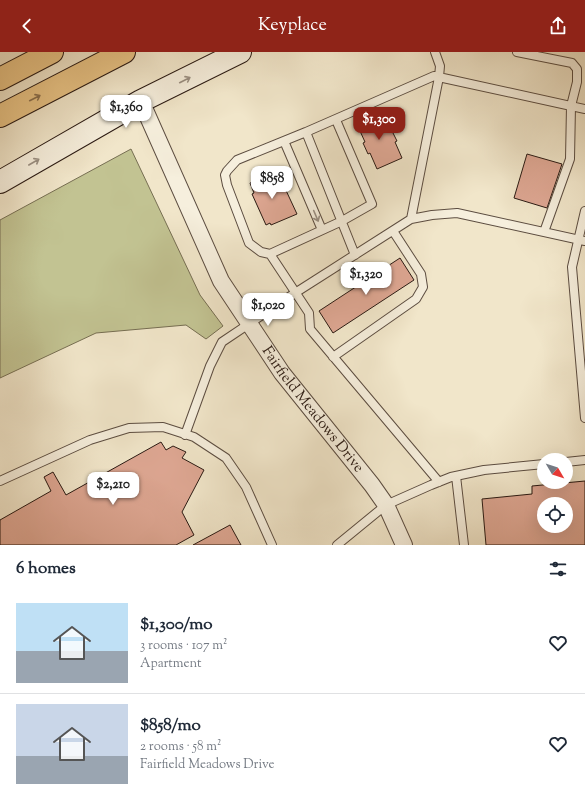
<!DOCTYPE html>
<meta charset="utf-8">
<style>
body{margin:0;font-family:"Sorts Mill Goudy",serif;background:#f6f6f7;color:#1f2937;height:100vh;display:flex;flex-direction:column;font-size:15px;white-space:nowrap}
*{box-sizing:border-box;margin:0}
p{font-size:13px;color:#747a83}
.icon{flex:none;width:22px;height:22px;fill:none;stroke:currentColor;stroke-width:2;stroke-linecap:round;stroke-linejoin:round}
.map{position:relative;height:493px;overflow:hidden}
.drawer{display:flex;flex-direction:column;background:#fff;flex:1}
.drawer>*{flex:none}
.needle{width:26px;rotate:129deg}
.controls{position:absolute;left:537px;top:401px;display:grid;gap:8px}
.controls a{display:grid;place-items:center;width:36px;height:36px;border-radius:50%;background:#fff;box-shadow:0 4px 16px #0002;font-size:20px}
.price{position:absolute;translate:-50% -34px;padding:0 9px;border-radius:8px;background:#fff;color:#222;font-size:13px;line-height:26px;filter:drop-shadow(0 1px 2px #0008)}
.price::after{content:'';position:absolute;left:50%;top:24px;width:12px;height:9px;margin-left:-6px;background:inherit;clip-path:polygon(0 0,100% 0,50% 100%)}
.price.selected{background:#8f2418;color:#fff}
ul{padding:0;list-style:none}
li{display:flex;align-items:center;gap:12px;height:100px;padding:0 16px}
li+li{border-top:1px solid #e0e1e3}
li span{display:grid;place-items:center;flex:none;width:112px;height:80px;border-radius:0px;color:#555}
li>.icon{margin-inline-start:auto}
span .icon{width:48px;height:48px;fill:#fffc;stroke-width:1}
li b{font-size:17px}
h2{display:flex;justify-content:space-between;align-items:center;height:48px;padding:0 16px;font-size:17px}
header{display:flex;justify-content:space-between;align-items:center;height:52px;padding:0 16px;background:#8f2418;color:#fff;font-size:18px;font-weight:600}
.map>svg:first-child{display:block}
.green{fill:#c2c392;stroke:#766e52}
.building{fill:#dea793;stroke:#2a1a13;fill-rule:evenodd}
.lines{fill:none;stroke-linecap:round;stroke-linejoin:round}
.lane-casing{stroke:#5c4d41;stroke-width:10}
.street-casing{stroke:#5c4d41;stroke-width:18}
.secondary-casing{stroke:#2a1a13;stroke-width:24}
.highway-casing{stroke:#2a1a13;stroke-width:24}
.lane{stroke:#f6efdd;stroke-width:8}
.street{stroke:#f6efdd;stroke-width:16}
.secondary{stroke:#f6efdd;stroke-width:22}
.highway{stroke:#e8c385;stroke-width:22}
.oneway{stroke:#9a8f82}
.oneway2{stroke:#896e4c}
.labels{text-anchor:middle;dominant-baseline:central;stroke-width:3.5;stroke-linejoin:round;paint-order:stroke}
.street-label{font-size:15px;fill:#2a1a13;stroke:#f6efdd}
</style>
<header><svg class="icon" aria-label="back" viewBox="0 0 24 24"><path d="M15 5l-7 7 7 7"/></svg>Keyplace<svg class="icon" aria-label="share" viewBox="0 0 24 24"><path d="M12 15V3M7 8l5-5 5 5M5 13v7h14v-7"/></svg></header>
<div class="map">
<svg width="585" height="493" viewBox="0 0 585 493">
<rect width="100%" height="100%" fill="#f1e6ca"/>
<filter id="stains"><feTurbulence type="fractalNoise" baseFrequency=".005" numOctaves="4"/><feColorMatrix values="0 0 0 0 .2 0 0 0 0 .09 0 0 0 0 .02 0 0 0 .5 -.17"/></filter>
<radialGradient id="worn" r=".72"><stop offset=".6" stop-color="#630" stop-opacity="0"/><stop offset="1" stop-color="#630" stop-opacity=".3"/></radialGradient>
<path class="green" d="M 131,97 L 200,243 L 223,274 L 206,287 L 186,273 L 96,281 L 0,326 L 0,168 Z"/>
<path class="building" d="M 368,62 L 371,67 L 379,63 L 383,70 L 385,69 L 390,80 L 392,79 L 397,89 L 395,90 L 402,106 L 377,117 L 370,101 L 368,102 L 363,91 L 365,90 L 355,68 Z
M 527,102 L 562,112 L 547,156 L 514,146 Z
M 270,121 L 274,131 L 280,128 L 282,133 L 283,132 L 297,162 L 271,173 L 270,171 L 266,173 L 252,142 L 254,141 L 250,131 Z
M 400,206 L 414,228 L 333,281 L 319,259 Z
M 161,390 L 166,398 L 173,394 L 186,400 L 182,406 L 204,418 L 182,460 L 194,483 L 176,493 L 0,493 L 0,468 L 51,439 L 44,425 L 53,420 L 66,443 Z
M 585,429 L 585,493 L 486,493 L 482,447 L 532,442 L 532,434 ZM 544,452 L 566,452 L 566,474 L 544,474 Z
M 230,473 L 241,493 L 193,493 Z"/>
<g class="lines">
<g class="lane-casing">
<path id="lane" d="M 517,0 L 572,11 L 577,17 L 577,30 L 571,54 L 570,107 L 544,180
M 336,68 L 372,152 L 342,169 L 270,202 L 309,261 L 310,277 L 439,430
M 284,89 L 322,178
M 585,159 L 572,215 L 585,366
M 411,167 L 439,25 L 440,14 L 435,0
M 270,202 L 261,200 L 249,191 L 227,133 L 225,123 L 227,119 L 237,108 L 306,80
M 355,203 L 306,80 L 434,24 L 585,57
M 333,305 L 416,247 L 423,235 L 421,222 L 393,179
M 185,383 L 210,314 L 222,290 L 295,241 L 411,167 L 432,163 L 457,161 L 585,189
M 566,410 L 585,408
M 456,424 L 464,493
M 0,429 L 90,388 L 129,376 L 163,375 L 194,385 L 226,406 L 246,435 L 272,493
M 337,493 L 386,453 L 431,433 L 451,425 L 484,418 L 544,412"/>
</g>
<g class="street-casing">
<g id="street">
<path id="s1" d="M 141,49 L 221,229 L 282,321 L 372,433 L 386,453 L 404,493"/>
</g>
</g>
<g class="secondary-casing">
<path id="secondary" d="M 0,130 L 141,49 L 240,0"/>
</g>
<g class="highway-casing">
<path id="highway" d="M 0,27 L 52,0
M 0,64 L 124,0"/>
</g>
<use href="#lane" class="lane"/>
<use href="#street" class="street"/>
<use href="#secondary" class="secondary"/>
<use href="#highway" class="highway"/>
</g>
<defs><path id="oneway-shaft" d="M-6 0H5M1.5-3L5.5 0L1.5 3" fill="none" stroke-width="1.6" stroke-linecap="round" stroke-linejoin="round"/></defs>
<g class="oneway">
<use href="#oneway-shaft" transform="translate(185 28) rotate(-27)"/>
<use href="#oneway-shaft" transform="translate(34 110) rotate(-30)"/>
<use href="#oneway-shaft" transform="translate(316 164) rotate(67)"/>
</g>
<use class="oneway2" href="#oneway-shaft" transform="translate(35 46) rotate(-27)"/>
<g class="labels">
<g class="street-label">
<text stroke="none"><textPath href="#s1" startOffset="355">Fairfield Meadows Drive</textPath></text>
</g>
</g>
<rect width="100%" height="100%" filter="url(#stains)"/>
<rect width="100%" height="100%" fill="url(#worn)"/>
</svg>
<div class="controls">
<a><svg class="needle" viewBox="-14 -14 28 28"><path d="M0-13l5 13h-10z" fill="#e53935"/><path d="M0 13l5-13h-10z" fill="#747a83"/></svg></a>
<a><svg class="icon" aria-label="locate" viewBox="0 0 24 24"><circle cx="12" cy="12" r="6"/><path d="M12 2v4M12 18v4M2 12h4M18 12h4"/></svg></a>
</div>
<b class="price" style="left:126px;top:77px">$1,360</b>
<b class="price selected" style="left:379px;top:89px">$1,300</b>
<b class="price" style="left:272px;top:148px">$858</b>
<b class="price" style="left:366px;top:244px">$1,320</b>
<b class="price" style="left:268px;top:275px">$1,020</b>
<b class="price" style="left:113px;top:454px">$2,210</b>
</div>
<section class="drawer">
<h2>6 homes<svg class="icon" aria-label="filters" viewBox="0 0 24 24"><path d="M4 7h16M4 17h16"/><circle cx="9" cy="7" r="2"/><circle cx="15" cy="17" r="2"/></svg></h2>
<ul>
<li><span style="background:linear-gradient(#bfe0f5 60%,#9aa5b1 0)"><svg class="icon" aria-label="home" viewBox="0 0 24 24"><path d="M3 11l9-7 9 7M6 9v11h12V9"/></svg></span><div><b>$1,300/mo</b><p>3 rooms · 107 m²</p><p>Apartment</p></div><svg class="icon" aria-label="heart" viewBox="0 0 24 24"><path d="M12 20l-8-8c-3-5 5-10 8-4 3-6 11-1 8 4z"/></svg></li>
<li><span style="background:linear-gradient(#c9d6e8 65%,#9aa5b1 0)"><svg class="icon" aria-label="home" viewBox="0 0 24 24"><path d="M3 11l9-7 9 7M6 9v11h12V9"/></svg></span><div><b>$858/mo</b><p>2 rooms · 58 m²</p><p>Fairfield Meadows Drive</p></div><svg class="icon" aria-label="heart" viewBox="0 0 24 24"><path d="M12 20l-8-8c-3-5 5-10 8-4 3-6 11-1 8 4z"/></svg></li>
</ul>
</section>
